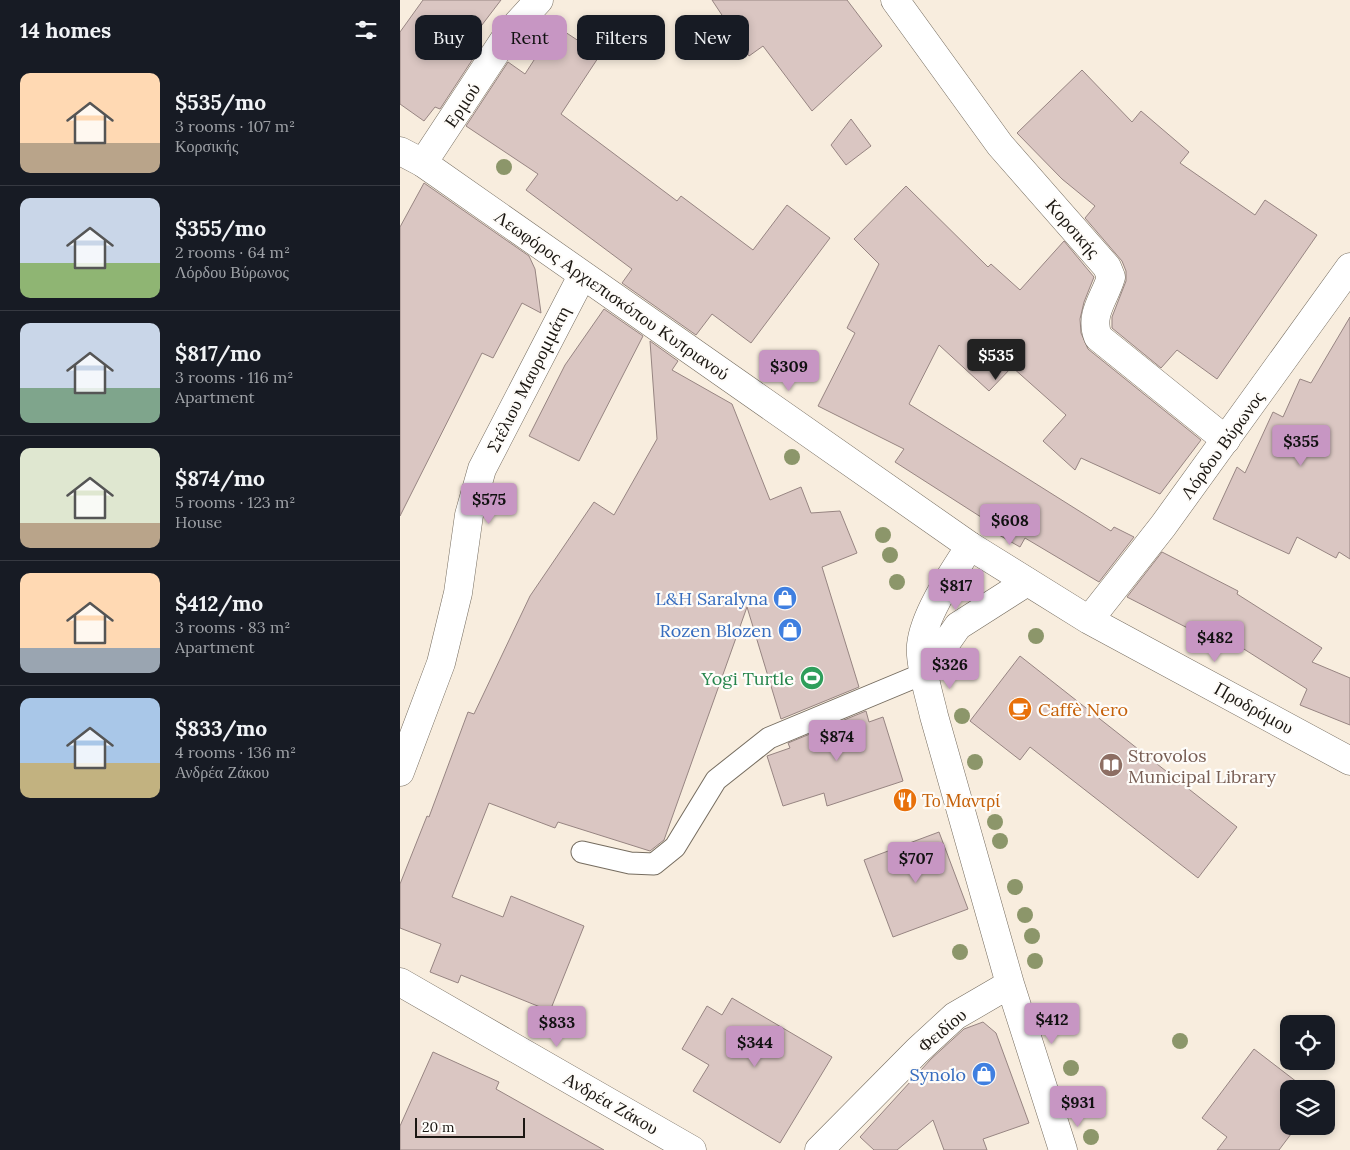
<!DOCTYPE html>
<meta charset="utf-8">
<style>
body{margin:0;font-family:Lora,serif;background:#20242c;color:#f1f3f6;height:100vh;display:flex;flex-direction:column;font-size:19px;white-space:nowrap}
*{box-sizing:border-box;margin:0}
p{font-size:16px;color:#9ea1a6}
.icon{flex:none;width:28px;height:28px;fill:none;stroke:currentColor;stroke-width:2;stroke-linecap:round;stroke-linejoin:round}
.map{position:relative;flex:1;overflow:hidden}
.sheet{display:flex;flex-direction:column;background:#171b24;width:400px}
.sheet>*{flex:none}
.banner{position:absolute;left:15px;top:15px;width:475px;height:45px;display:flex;gap:10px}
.controls{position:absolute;left:880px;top:1015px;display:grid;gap:10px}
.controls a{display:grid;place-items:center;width:55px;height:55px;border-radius:10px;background:#171b24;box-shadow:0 2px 8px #0003;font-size:25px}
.scale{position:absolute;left:15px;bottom:12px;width:110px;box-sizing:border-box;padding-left:5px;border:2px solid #1b1712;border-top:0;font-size:14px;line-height:18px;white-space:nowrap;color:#1b1712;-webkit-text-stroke:4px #fefcf9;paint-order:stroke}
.price{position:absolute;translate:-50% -42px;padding:0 11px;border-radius:5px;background:#c796c3;color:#111;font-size:16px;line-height:32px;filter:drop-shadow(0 1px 2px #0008)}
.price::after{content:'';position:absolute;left:50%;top:30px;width:15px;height:11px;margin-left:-8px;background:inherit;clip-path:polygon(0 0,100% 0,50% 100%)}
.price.selected{background:#222;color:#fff}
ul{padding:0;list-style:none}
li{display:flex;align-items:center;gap:15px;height:125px;padding:0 20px}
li+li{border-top:1px solid #363941}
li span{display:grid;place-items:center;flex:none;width:140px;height:100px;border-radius:10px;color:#555}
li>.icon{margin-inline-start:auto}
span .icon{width:60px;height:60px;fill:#fffc;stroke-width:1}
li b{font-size:21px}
h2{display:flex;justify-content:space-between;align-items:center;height:60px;padding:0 20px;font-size:21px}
.chip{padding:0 18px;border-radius:10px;background:#171b24;box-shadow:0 2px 8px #0003;font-size:18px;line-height:45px}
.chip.selected{background:#c796c3;color:#111}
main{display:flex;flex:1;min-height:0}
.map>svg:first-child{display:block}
.building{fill:#dac6c2;stroke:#978582}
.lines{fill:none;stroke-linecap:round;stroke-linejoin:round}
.lane-casing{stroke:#756c5f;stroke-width:23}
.street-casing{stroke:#756c5f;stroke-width:29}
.secondary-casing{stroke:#756c5f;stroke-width:29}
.lane{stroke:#fff;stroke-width:21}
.street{stroke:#fff;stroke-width:28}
.secondary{stroke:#fff;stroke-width:28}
.tree{fill:#8c966a}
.labels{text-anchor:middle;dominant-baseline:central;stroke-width:4.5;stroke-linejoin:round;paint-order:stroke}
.street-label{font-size:18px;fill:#1b1712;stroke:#fefcf9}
.shop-label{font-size:18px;fill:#366cbe;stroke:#fefcf9;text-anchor:end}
.leisure-label{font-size:18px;fill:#27864d;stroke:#fefcf9;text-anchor:end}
.food-label{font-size:18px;fill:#c56008;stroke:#fefcf9;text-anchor:start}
.education-label{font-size:18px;fill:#785e54;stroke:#fefcf9;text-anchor:start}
</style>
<main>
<section class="sheet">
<h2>14 homes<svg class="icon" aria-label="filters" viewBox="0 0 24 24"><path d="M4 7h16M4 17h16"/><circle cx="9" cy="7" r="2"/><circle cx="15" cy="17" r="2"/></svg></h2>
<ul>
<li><span style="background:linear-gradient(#ffd9b3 70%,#b9a48a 0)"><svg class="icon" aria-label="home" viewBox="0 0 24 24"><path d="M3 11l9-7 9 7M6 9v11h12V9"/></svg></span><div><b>$535/mo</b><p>3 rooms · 107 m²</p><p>Κορσικής</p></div></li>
<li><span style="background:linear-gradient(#c9d6e8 65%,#8fb573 0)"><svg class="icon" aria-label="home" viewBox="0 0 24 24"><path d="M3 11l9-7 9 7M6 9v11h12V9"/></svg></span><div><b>$355/mo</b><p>2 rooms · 64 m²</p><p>Λόρδου Βύρωνος</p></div></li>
<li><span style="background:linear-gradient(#c9d6e8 65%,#7fa58c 0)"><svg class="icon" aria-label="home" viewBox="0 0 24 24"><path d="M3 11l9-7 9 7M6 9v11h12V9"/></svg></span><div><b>$817/mo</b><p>3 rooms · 116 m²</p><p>Apartment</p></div></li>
<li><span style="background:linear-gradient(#dfe7d0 75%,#b9a48a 0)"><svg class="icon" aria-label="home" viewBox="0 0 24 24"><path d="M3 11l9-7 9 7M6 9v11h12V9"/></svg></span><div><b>$874/mo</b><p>5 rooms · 123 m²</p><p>House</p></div></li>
<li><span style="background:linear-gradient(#ffd9b3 75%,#9aa5b1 0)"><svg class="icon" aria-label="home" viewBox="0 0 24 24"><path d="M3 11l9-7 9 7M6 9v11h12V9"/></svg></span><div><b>$412/mo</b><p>3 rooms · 83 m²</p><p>Apartment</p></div></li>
<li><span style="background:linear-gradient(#a9c7e8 65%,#c2b280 0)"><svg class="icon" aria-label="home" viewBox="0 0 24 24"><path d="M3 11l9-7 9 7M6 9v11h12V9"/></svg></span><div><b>$833/mo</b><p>4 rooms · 136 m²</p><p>Ανδρέα Ζάκου</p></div></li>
</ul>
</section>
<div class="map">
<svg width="950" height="1150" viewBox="0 0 950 1150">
<rect width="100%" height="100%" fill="#f8edde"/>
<path class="building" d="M 23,0 L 101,0 L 72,38 L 82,45 L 40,109 L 35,107 L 24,121 L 0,104 L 0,32 Z
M 312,0 L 447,0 L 482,46 L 412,111 L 363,46 L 349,56 Z
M 156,26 L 200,55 L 161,114 L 277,201 L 281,196 L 353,250 L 387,205 L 430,238 L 351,343 L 312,314 L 296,335 L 222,283 L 232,269 L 126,190 L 138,174 L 66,126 L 108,62 L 125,74 Z
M 682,70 L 732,122 L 741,111 L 789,152 L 780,163 L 855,215 L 865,200 L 917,235 L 817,379 L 777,350 L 761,368 L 712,328 L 712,317 L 726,281 L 726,271 L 722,261 L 685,218 L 695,206 L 662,179 L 617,133 Z
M 451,119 L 471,146 L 446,165 L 431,145 Z
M 24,183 L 129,256 L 135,269 L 141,313 L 122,303 L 93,358 L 82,353 L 0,516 L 0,227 Z
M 506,186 L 588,267 L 591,264 L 620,290 L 664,241 L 694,277 L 684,302 L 680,319 L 681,333 L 688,349 L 801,440 L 760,494 L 681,458 L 675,470 L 643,441 L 666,415 L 612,367 L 589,391 L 539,345 L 509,404 L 711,531 L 714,527 L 734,537 L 699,582 L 625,538 L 620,547 L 592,531 L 595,526 L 495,462 L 504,449 L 418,406 L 455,333 L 447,328 L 479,264 L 454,239 Z
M 204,309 L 243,336 L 179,461 L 129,436 L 165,365 Z
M 950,317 L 950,559 L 939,552 L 936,558 L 897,537 L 889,554 L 813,519 L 837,467 L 845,473 L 873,412 L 883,417 L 900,379 L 911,383 Z
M 250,341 L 278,361 L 272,370 L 332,404 L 370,500 L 401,487 L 411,513 L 440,511 L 457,553 L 422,567 L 459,687 L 381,719 L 347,607 L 264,840 L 250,851 L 158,822 L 155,828 L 89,803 L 52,897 L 103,917 L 111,896 L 184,926 L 150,1011 L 61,975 L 58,983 L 30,972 L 41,944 L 0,928 L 0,884 L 27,816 L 29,817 L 68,712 L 74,714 L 130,596 L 194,502 L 214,515 L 257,439 Z
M 762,552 L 838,591 L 837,594 L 922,648 L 912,662 L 950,678 L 950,725 L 900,705 L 907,689 L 817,632 L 813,641 L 727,597 Z
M 620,656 L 837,827 L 798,878 L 630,747 L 620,760 L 570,721 Z
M 466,711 L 469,722 L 483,717 L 503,781 L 427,806 L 424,793 L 383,806 L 367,756 L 390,748 L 388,743 Z
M 539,832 L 568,909 L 493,937 L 464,860 Z
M 332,998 L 432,1057 L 380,1143 L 293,1091 L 309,1065 L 282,1049 L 307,1006 L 322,1015 Z
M 583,1022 L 596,1033 L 629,1123 L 583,1139 L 587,1150 L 544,1150 L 533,1120 L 497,1150 L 474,1150 L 460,1137 L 531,1059 L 564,1029 Z
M 854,1049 L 906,1089 L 889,1089 L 889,1126 L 897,1126 L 879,1150 L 817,1150 L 827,1137 L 802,1118 Z
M 33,1052 L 99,1082 L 96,1089 L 204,1150 L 0,1150 L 0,1126 Z"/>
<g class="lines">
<g class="lane-casing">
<path id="lane" d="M 182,852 L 230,863 L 254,864 L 275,847 L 316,780 L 369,738 L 525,673"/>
</g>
<g class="street-casing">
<path id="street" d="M 495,0 L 600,145 L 707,267 L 711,277 C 705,298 689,314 698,337 L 826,440
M 23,163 L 108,34 L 139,0
M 570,546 C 554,571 524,614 521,645 C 519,663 530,698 534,716 L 610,984 L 663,1150
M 525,673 L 558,626 L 627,582
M 0,772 L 41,663 L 58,593 L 69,515 L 82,469 L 182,276
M 0,982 L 292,1150
M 419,1150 L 517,1051 L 555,1016 L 610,984"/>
</g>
<g class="secondary-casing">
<path id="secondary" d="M 0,151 L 23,163 L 570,546 L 689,620 L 950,761
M 689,620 L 763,526 L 950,267"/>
</g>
<use href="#lane" class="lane"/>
<use href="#street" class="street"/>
<use href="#secondary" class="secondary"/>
</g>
<g class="tree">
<circle cx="104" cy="167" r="8"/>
<circle cx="369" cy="366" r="8"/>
<circle cx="392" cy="457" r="8"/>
<circle cx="483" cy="535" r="8"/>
<circle cx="490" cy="555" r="8"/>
<circle cx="497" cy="582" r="8"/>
<circle cx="636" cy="636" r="8"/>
<circle cx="562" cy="716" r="8"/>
<circle cx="575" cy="762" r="8"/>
<circle cx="595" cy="822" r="8"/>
<circle cx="600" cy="841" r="8"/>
<circle cx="615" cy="887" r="8"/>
<circle cx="625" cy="915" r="8"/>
<circle cx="632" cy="936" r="8"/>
<circle cx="560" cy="952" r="8"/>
<circle cx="635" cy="961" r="8"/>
<circle cx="780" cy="1041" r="8"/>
<circle cx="671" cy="1068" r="8"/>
<circle cx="691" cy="1137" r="8"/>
</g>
<defs>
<g id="shop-disc" transform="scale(1.25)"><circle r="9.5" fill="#3f7fe0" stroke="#fefcf9"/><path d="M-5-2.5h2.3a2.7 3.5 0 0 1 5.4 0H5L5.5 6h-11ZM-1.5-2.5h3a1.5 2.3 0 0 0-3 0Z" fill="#fff"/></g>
<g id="stadium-disc" transform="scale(1.25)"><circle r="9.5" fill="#2e9e5b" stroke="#fefcf9"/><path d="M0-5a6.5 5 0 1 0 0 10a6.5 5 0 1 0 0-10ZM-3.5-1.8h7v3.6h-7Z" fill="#fff"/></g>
<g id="cafe-disc" transform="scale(1.25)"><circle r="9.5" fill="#e8710a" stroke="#fefcf9"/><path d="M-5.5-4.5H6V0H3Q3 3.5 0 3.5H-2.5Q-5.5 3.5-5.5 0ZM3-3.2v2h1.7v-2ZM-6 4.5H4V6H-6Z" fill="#fff"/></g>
<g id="library-disc" transform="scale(1.25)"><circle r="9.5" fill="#8d6e63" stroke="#fefcf9"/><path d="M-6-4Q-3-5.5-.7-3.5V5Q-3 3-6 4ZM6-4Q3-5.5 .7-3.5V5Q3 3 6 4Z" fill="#fff"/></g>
<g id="restaurant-disc" transform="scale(1.25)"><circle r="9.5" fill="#e8710a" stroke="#fefcf9"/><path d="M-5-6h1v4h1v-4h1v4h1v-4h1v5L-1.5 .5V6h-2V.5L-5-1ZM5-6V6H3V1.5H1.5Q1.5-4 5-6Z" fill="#fff"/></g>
</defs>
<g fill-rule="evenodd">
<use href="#shop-disc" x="385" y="598"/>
<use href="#shop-disc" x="390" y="630"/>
<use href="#stadium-disc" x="412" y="678"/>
<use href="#cafe-disc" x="620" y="709"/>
<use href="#library-disc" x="711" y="765"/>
<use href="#restaurant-disc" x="505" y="800"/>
<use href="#shop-disc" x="584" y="1074"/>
</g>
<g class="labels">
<g class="street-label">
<text transform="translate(62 105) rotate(-56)">Ερμού</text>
<text transform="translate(673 228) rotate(49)">Κορσικής</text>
<text transform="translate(212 295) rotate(35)">Λεωφόρος Αρχιεπισκόπου Κυπριανού</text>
<text transform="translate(128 379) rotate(-63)">Στέλιου Μαυρομμάτη</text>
<text transform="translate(822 445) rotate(-54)">Λόρδου Βύρωνος</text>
<text transform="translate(854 708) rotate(29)">Προδρόμου</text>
<text transform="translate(542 1030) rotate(-40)">Φειδίου</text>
<text transform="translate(211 1103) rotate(30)">Ανδρέα Ζάκου</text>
</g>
<g class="shop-label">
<text x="368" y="598">L&amp;H Saralyna</text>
<text x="372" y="630">Rozen Blozen</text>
<text x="566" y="1074">Synolo</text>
</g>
<g class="leisure-label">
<text x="394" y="678">Yogi Turtle</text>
</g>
<g class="food-label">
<text x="638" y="709">Caffè Nero</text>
<text x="522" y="800">Το Μαντρί</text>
</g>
<g class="education-label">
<text x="728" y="755">Strovolos<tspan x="728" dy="21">Municipal Library</tspan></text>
</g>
</g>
</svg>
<div class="controls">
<a><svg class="icon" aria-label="locate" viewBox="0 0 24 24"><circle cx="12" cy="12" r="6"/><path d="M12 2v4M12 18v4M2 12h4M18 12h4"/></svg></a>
<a><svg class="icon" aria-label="layers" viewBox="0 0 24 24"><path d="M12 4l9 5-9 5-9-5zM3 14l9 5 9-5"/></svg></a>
</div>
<div class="scale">20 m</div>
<b class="price selected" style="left:596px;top:381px">$535</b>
<b class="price" style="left:389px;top:392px">$309</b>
<b class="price" style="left:901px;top:467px">$355</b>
<b class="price" style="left:89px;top:525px">$575</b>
<b class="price" style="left:610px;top:546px">$608</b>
<b class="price" style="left:556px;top:611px">$817</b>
<b class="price" style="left:815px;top:663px">$482</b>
<b class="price" style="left:550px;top:690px">$326</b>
<b class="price" style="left:437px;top:762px">$874</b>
<b class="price" style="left:516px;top:884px">$707</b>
<b class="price" style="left:652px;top:1045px">$412</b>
<b class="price" style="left:157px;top:1048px">$833</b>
<b class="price" style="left:355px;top:1068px">$344</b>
<b class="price" style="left:678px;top:1128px">$931</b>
<div class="banner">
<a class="chip">Buy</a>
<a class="chip selected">Rent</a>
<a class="chip">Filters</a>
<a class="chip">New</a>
</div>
</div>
</main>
